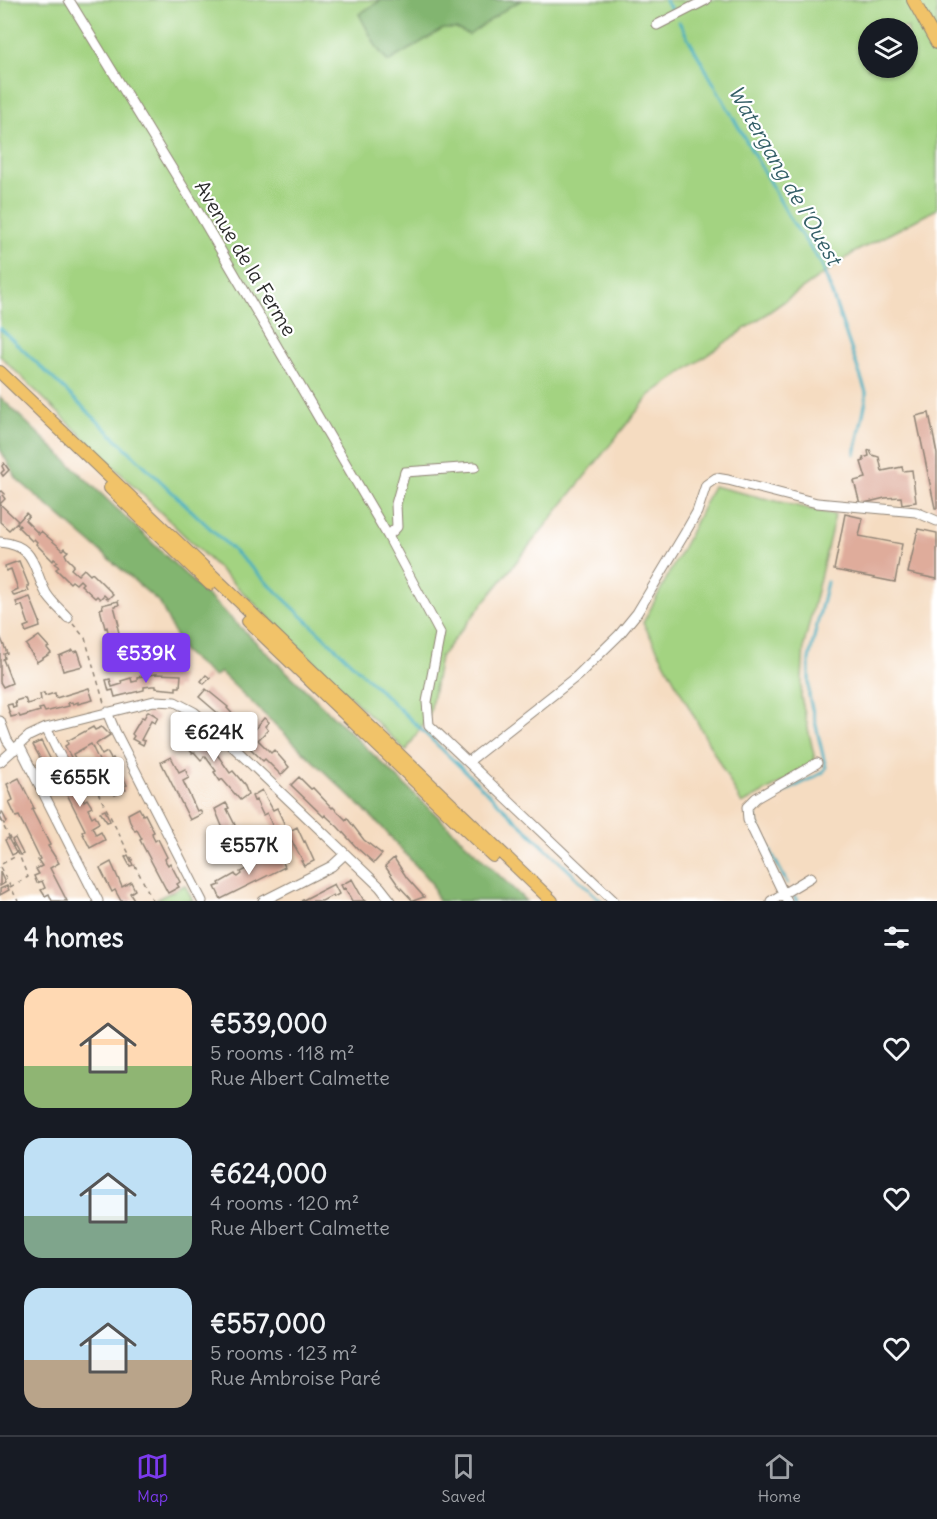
<!DOCTYPE html>
<meta charset="utf-8">
<style>
body{margin:0;font-family:Delius,sans-serif;background:#20242c;color:#f1f3f6;height:100vh;display:flex;flex-direction:column;font-size:22px;white-space:nowrap}
*{box-sizing:border-box;margin:0}
p{font-size:20px;color:#9ea1a6}
.icon{flex:none;width:33px;height:33px;fill:none;stroke:currentColor;stroke-width:2;stroke-linecap:round;stroke-linejoin:round}
.map{position:relative;height:901px;overflow:hidden}
.drawer{display:flex;flex-direction:column;background:#171b24;flex:1}
.drawer>*{flex:none}
.buttons{position:absolute;left:858px;top:18px;display:grid;gap:12px}
.buttons a{display:grid;place-items:center;width:60px;height:60px;border-radius:50%;background:#171b24;box-shadow:0 2px 4px #0004;font-size:30px}
.price{position:absolute;translate:-50% -51px;padding:0 14px;border-radius:6px;background:#fff;color:#222;font-size:20px;line-height:39px;filter:drop-shadow(0 2px 3px #0008)}
.price::after{content:'';position:absolute;left:50%;top:36px;width:18px;height:14px;margin-left:-9px;background:inherit;clip-path:polygon(0 0,100% 0,50% 100%)}
.price.active{background:#7c3aed;color:#fff}
ul{padding:0;list-style:none}
li{display:flex;align-items:center;gap:18px;height:150px;padding:0 24px}
li span{display:grid;place-items:center;flex:none;width:168px;height:120px;border-radius:18px;color:#555}
li>.icon{margin-inline-start:auto}
span .icon{width:72px;height:72px;fill:#fffc;stroke-width:1}
li b{font-size:26px}
h2{display:flex;justify-content:space-between;align-items:center;height:72px;padding:0 24px;font-size:26px}
.menu{display:flex;justify-content:space-around;align-items:center;height:84px;border-top:2px solid #363941;background:#171b24;font-size:16px;color:#9ea1a6}
.menu a{display:grid;justify-items:center;gap:3px}
.menu .active{color:#7c3aed}
.map>svg:first-child{display:block}
.green{fill:#a3d381;stroke:#677f56;stroke-width:1.5;fill-rule:evenodd}
.forest{fill:#82b56f;stroke:#56704d;stroke-width:1.5}
.lines{fill:none;stroke-linecap:round;stroke-linejoin:round}
.stream{stroke:#41adc0;stroke-width:3}
.building{fill:#dfac9b}
.minor-casing{stroke:#908476;stroke-width:11}
.major-casing{stroke:#908476;stroke-width:14}
.path{stroke:#908476;stroke-width:1.5;stroke-dasharray:4.5 4.5;stroke-linecap:butt}
.minor{stroke:#fff;stroke-width:9}
.major{stroke:#f1c369;stroke-width:12}
.labels{text-anchor:middle;dominant-baseline:central;stroke-width:4.5;stroke-linejoin:round;paint-order:stroke}
.street-label{font-size:20px;fill:#2b2b2b;stroke:#fff}
.water-label{font-size:21px;font-style:italic;fill:#345f67;stroke:#fff}
</style>
<div class="map">
<svg width="937" height="901" viewBox="0 0 937 901">
<rect width="100%" height="100%" fill="#fff"/>
<filter id="ink" filterUnits="userSpaceOnUse"><feTurbulence type="fractalNoise" baseFrequency=".0167" numOctaves="2"/><feDisplacementMap in="SourceGraphic" scale="12" xChannelSelector="R" yChannelSelector="G"/><feConvolveMatrix kernelMatrix="1 2 1 2 8 2 1 2 1" color-interpolation-filters="sRGB"/></filter>
<filter id="wash" filterUnits="userSpaceOnUse"><feTurbulence type="fractalNoise" baseFrequency=".008" numOctaves="4" result="noise"/><feDisplacementMap in="SourceGraphic" scale="24" xChannelSelector="R" yChannelSelector="G"/><feGaussianBlur stdDeviation="1.35" result="paint"/><feColorMatrix in="noise" values="0 0 0 0 0 0 0 0 0 0 0 0 0 0 0 0 0 1.4 0 .05"/><feComposite in="paint" operator="in"/></filter>
<g filter="url(#wash)">
<rect width="100%" height="100%" fill="#f5dcc1"/>
<path class="green" d="M 0,0 L 933,0 L 937,8 L 937,209 L 855,252 L 650,395 L 440,657 L 430,713 L 406,751 L 0,356 ZM 868,28 L 908,28 L 908,68 L 868,68 Z
M 713,486 L 835,515 L 804,645 L 801,697 L 816,764 L 742,804 L 643,623 L 688,538 Z
M 185,885 L 193,901 L 153,901 Z"/>
<path class="forest" d="M 381,0 L 522,0 L 509,7 L 469,35 L 456,29 L 443,29 L 388,62 L 377,48 L 359,14 Z
M 0,397 L 526,901 L 438,901 L 432,884 L 380,825 L 220,672 L 214,677 L 182,650 L 160,603 L 17,479 L 0,449 Z"/>
<g class="lines">
<path class="stream" d="M 665,0 L 671,9
M 679,22 L 791,220 L 822,265 L 866,392 L 866,400 L 855,454
M 0,328 L 601,901
M 787,883 L 758,827 C 755,819 752,810 761,804 L 822,773 L 826,768 L 809,696 L 809,659 L 827,582
M 794,896 L 797,901"/>
</g>
<g id="blocks">
<path class="building" d="M 929,413 L 937,454 L 937,508 L 935,508 L 916,416 Z
M 870,450 L 872,455 L 879,457 L 882,471 L 902,467 L 903,471 L 912,470 L 916,502 L 902,504 L 901,497 L 885,498 L 860,504 L 854,481 L 866,478 L 861,462 L 864,461 L 863,458 L 869,456 L 868,451 Z
M 4,463 L 9,470 L 3,476 L 1,473 L 4,470 L 2,466 Z
M 2,491 L 5,494 L 3,496 L 5,499 L 0,504 L 18,521 L 9,530 L 0,522 L 0,492 Z
M 26,513 L 29,516 L 25,520 L 39,534 L 41,531 L 63,550 L 65,548 L 68,551 L 65,554 L 67,558 L 74,565 L 71,569 L 78,575 L 84,569 L 90,575 L 92,573 L 113,594 L 108,599 L 104,595 L 100,599 L 97,596 L 95,598 L 81,585 L 83,583 L 80,580 L 76,584 L 72,581 L 70,583 L 56,569 L 59,567 L 55,564 L 58,562 L 54,559 L 53,561 L 36,544 L 37,542 L 34,539 L 32,541 L 18,527 L 20,526 L 17,523 Z
M 845,514 L 863,518 L 859,536 L 902,544 L 895,582 L 834,570 Z
M 918,529 L 937,533 L 937,579 L 908,573 Z
M 19,561 L 29,586 L 27,586 L 29,591 L 14,596 L 12,592 L 18,589 L 11,569 L 6,571 L 5,566 Z
M 30,597 L 40,622 L 39,622 L 40,627 L 26,632 L 24,627 L 29,625 L 22,605 L 18,607 L 16,602 Z
M 118,601 L 119,605 L 114,606 L 119,625 L 117,625 L 124,653 L 127,652 L 128,656 L 115,659 L 114,655 L 111,656 L 107,637 L 109,637 L 107,627 L 105,628 L 100,609 L 103,608 L 102,605 Z
M 0,636 L 7,653 L 4,654 L 5,658 L 3,659 L 12,683 L 3,687 L 0,682 Z
M 39,636 L 49,647 L 47,648 L 51,653 L 37,662 L 26,645 Z
M 73,650 L 74,652 L 78,651 L 83,666 L 63,671 L 59,656 Z
M 156,674 L 181,675 L 180,687 L 176,687 L 176,690 L 156,688 L 156,686 L 152,686 L 144,687 L 144,690 L 115,697 L 113,690 L 109,691 L 106,680 L 110,679 L 112,687 L 122,684 L 121,681 L 131,678 L 132,682 L 137,681 L 137,677 Z
M 206,675 L 210,678 L 204,684 L 201,681 Z
M 89,688 L 93,700 L 78,704 L 78,702 L 73,704 L 72,702 L 68,703 L 69,706 L 45,712 L 43,708 L 39,709 L 40,711 L 20,717 L 19,715 L 11,717 L 7,705 L 12,704 L 13,708 L 16,707 L 15,701 L 25,698 L 27,704 L 41,700 L 40,694 L 44,693 L 45,696 L 55,693 L 56,698 Z
M 206,689 L 228,707 L 227,708 L 247,730 L 251,727 L 254,730 L 264,718 L 269,722 L 265,726 L 268,730 L 258,740 L 271,753 L 274,750 L 289,767 L 281,775 L 265,759 L 263,761 L 231,729 L 220,715 L 199,697 Z
M 148,711 L 158,717 L 155,723 L 151,721 L 141,740 L 145,741 L 143,745 L 132,739 L 134,736 L 132,734 L 142,717 L 144,718 Z
M 190,726 L 210,752 L 214,750 L 230,773 L 233,771 L 244,784 L 248,794 L 240,800 L 222,779 L 220,781 L 214,772 L 216,771 L 205,756 L 201,760 L 194,752 L 192,753 L 182,739 L 184,737 L 181,733 Z
M 93,727 L 95,730 L 102,727 L 110,735 L 96,744 L 102,755 L 107,752 L 111,759 L 113,758 L 127,785 L 124,786 L 126,790 L 115,795 L 114,791 L 117,789 L 108,772 L 105,773 L 91,744 L 73,754 L 76,760 L 73,761 L 65,746 L 68,744 L 67,741 Z
M 41,741 L 52,762 L 44,765 L 33,745 Z
M 171,757 L 179,772 L 185,769 L 189,778 L 183,781 L 197,811 L 200,810 L 202,814 L 190,820 L 161,762 Z
M 81,763 L 89,779 L 86,780 L 78,764 Z
M 65,771 L 69,779 L 72,777 L 76,785 L 78,784 L 84,801 L 87,799 L 92,807 L 88,809 L 92,817 L 95,815 L 99,823 L 92,827 L 96,835 L 101,832 L 105,840 L 90,848 L 82,832 L 85,830 L 69,798 L 65,791 L 62,792 L 53,777 Z
M 299,777 L 311,789 L 313,788 L 332,808 L 333,807 L 346,820 L 347,818 L 364,840 L 382,854 L 374,863 L 357,848 L 338,827 L 325,815 L 324,817 L 291,785 Z
M 19,778 L 34,808 L 32,810 L 50,845 L 48,846 L 59,863 L 50,868 L 67,901 L 52,901 L 49,894 L 45,896 L 41,890 L 45,888 L 42,881 L 37,883 L 34,876 L 39,874 L 36,869 L 42,866 L 38,860 L 40,859 L 19,816 L 16,817 L 9,802 L 13,800 L 7,784 Z
M 262,790 L 273,810 L 277,808 L 288,832 L 297,827 L 304,842 L 305,841 L 314,861 L 304,866 L 301,861 L 303,861 L 289,836 L 285,838 L 283,834 L 277,837 L 267,813 L 263,815 L 256,800 L 254,801 L 252,796 Z
M 226,803 L 229,808 L 227,809 L 235,825 L 233,826 L 242,842 L 244,841 L 246,845 L 235,851 L 224,831 L 215,809 Z
M 139,808 L 143,815 L 145,814 L 154,832 L 152,833 L 153,837 L 155,841 L 158,839 L 167,857 L 165,859 L 166,862 L 168,865 L 170,863 L 180,882 L 177,884 L 179,887 L 168,893 L 140,840 L 142,839 L 137,830 L 135,831 L 130,822 L 128,814 Z
M 105,810 L 110,821 L 107,822 L 100,812 Z
M 2,812 L 7,822 L 4,824 L 0,817 Z
M 8,838 L 16,853 L 12,855 L 5,840 Z
M 15,838 L 23,854 L 20,855 L 12,840 Z
M 128,855 L 133,865 L 130,866 L 125,857 Z
M 280,856 L 285,867 L 221,899 L 215,887 L 220,885 L 219,883 L 235,874 L 237,877 L 241,874 L 240,872 L 269,857 L 271,861 Z
M 394,858 L 407,878 L 424,897 L 413,901 L 398,885 L 385,866 Z
M 111,862 L 122,887 L 131,882 L 135,890 L 130,893 L 135,901 L 121,901 L 115,890 L 112,892 L 100,868 Z
M 0,872 L 5,883 L 0,886 Z
M 352,879 L 363,899 L 366,901 L 352,901 L 345,888 L 343,889 L 341,885 Z
M 334,884 L 339,894 L 334,897 L 333,895 L 322,901 L 301,901 Z
M 7,886 L 9,890 L 0,895 L 0,889 Z"/>
</g>
</g>
<g filter="url(#ink)">
<use href="#blocks" fill-opacity="0" stroke="#908476" stroke-width="1.5"/>
<g class="lines">
<g class="minor-casing">
<path id="minor" d="M 69,0 L 193,203 L 388,536 L 440,633 L 427,702 L 429,725 L 614,901
M 657,25 L 706,0
M 388,536 L 397,527 L 396,504 L 405,472 L 475,467
M 0,542 C 37,546 32,567 46,593 C 52,603 61,610 68,618
M 107,712 L 115,731 L 202,901
M 0,721 L 7,740 L 14,750
M 19,745 L 98,901
M 0,762 L 29,736 L 46,728 L 154,701 L 175,702 L 194,712 L 227,741 L 380,887 L 391,901
M 468,762 L 577,676 L 619,635 L 637,613 L 685,533 L 697,512 L 706,485 L 716,478 L 728,480 L 817,503 L 916,512 L 937,521
M 36,779 L 64,764 L 46,728
M 263,901 L 332,866 L 345,854
M 771,901 L 811,877
M 787,901 L 748,820 L 747,807 L 756,798 L 817,763"/>
</g>
<g class="major-casing">
<path id="major" d="M 913,0 L 937,43
M 0,372 L 552,901
M 110,488 L 210,584
M 248,621 L 493,856"/>
</g>
<path class="path" d="M 73,624 L 85,638 L 104,703
M 73,765 L 82,761 L 153,901
M 0,819 L 18,855 L 0,865
M 0,867 L 18,901
M 10,887 L 28,877 L 19,855"/>
<use href="#minor" class="minor"/>
<use href="#major" class="major"/>
</g>
</g>
<g class="labels">
<g class="street-label">
<text transform="translate(246 258) rotate(59)">Avenue de la Ferme</text>
</g>
<g class="water-label">
<text transform="translate(785 175) rotate(60)">Watergang de l'Ouest</text>
</g>
</g>
</svg>
<div class="buttons">
<a><svg class="icon" aria-label="layers" viewBox="0 0 24 24"><path d="M12 4l9 5-9 5-9-5zM3 14l9 5 9-5"/></svg></a>
</div>
<b class="price active" style="left:146px;top:684px">€539K</b>
<b class="price" style="left:214px;top:763px">€624K</b>
<b class="price" style="left:80px;top:808px">€655K</b>
<b class="price" style="left:249px;top:876px">€557K</b>
</div>
<section class="drawer">
<h2>4 homes<svg class="icon" aria-label="filters" viewBox="0 0 24 24"><path d="M4 7h16M4 17h16"/><circle cx="9" cy="7" r="2"/><circle cx="15" cy="17" r="2"/></svg></h2>
<ul>
<li><span style="background:linear-gradient(#ffd9b3 65%,#8fb573 0)"><svg class="icon" aria-label="home" viewBox="0 0 24 24"><path d="M3 11l9-7 9 7M6 9v11h12V9"/></svg></span><div><b>€539,000</b><p>5 rooms · 118 m²</p><p>Rue Albert Calmette</p></div><svg class="icon" aria-label="heart" viewBox="0 0 24 24"><path d="M12 20l-8-8c-3-5 5-10 8-4 3-6 11-1 8 4z"/></svg></li>
<li><span style="background:linear-gradient(#bfe0f5 65%,#7fa58c 0)"><svg class="icon" aria-label="home" viewBox="0 0 24 24"><path d="M3 11l9-7 9 7M6 9v11h12V9"/></svg></span><div><b>€624,000</b><p>4 rooms · 120 m²</p><p>Rue Albert Calmette</p></div><svg class="icon" aria-label="heart" viewBox="0 0 24 24"><path d="M12 20l-8-8c-3-5 5-10 8-4 3-6 11-1 8 4z"/></svg></li>
<li><span style="background:linear-gradient(#bfe0f5 60%,#b9a48a 0)"><svg class="icon" aria-label="home" viewBox="0 0 24 24"><path d="M3 11l9-7 9 7M6 9v11h12V9"/></svg></span><div><b>€557,000</b><p>5 rooms · 123 m²</p><p>Rue Ambroise Paré</p></div><svg class="icon" aria-label="heart" viewBox="0 0 24 24"><path d="M12 20l-8-8c-3-5 5-10 8-4 3-6 11-1 8 4z"/></svg></li>
</ul>
</section>
<nav class="menu">
<a class="active"><svg class="icon" aria-label="map" viewBox="0 0 24 24"><path d="M3 6l6-2 6 2 6-2v14l-6 2-6-2-6 2zM9 4v14M15 6v14"/></svg>Map</a>
<a><svg class="icon" aria-label="saved" viewBox="0 0 24 24"><path d="M7 4h10v16l-5-4-5 4z"/></svg>Saved</a>
<a><svg class="icon" aria-label="home" viewBox="0 0 24 24"><path d="M3 11l9-7 9 7M6 9v11h12V9"/></svg>Home</a>
</nav>
